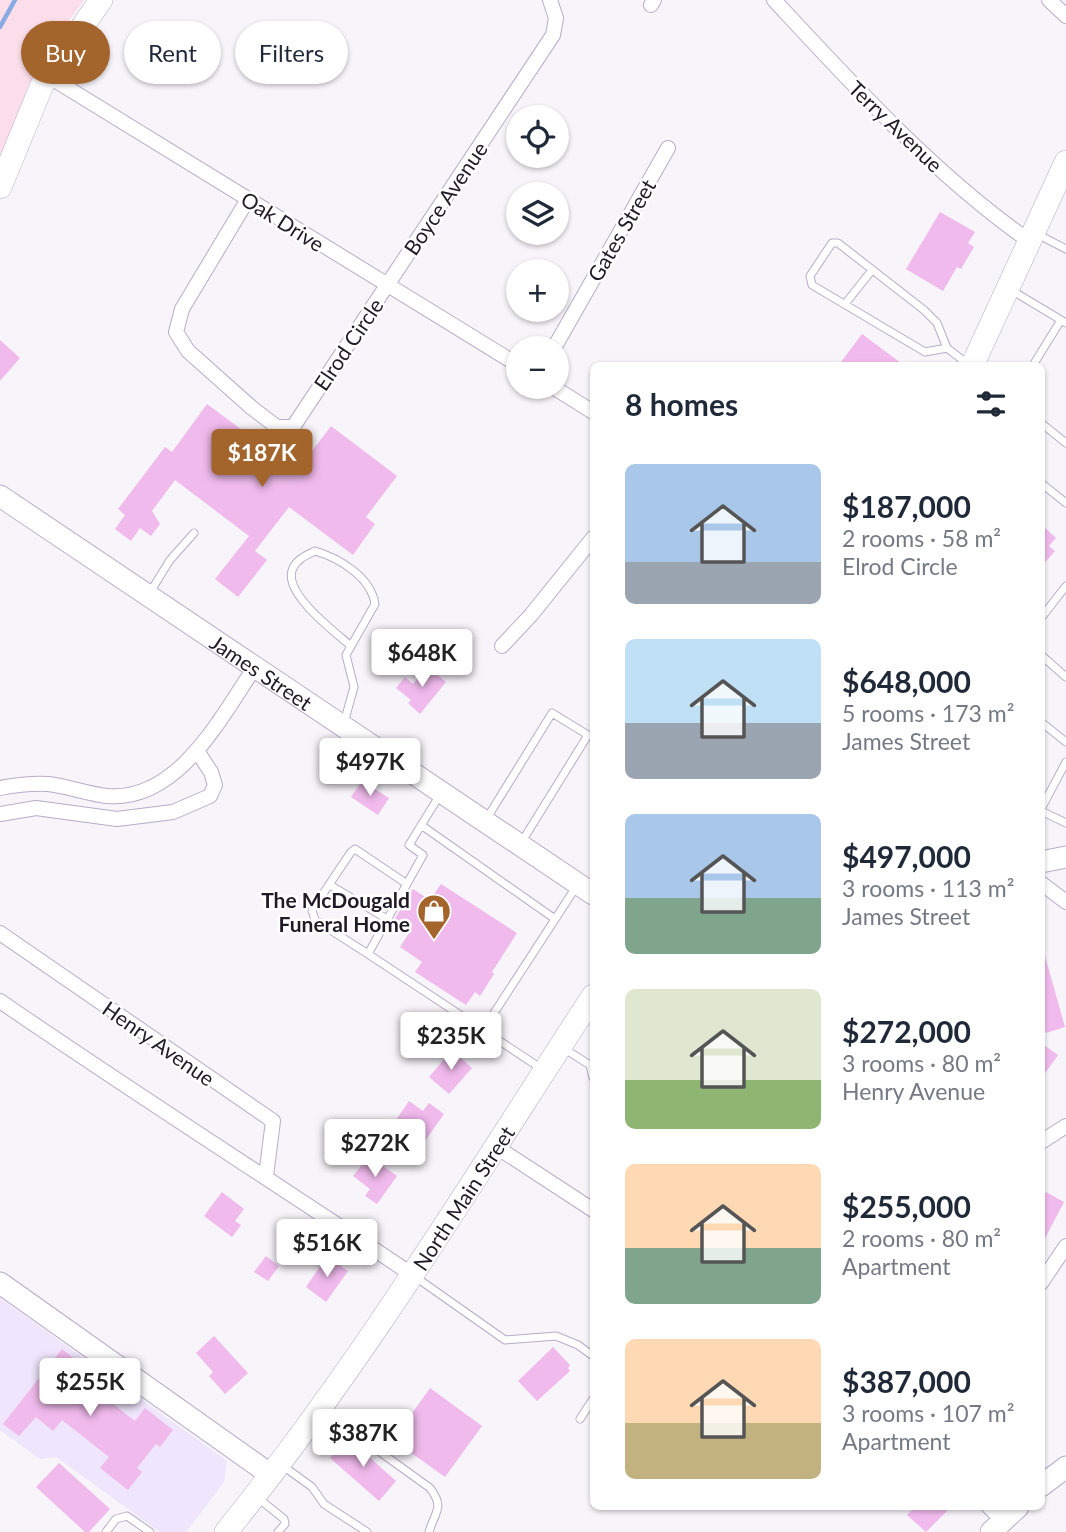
<!DOCTYPE html>
<meta charset="utf-8">
<style>
body{margin:0;font-family:Lato,sans-serif;background:#f2f2f3;color:#1f2937;height:100vh;display:flex;flex-direction:column;font-size:26px;white-space:nowrap}
*{box-sizing:border-box;margin:0}
p{font-size:23px;color:#747a83}
.icon{flex:none;width:38px;height:38px;fill:none;stroke:currentColor;stroke-width:2;stroke-linecap:round;stroke-linejoin:round}
.map{position:relative;flex:1;overflow:hidden}
.details{position:absolute;left:590px;top:362px;width:455px;height:1148px;display:flex;flex-direction:column;background:#fff;border-radius:10px;box-shadow:0 2px 5px #0004}
.details>*{flex:none}
.banner{position:absolute;left:21px;top:21px;width:464px;height:63px;display:flex;gap:14px}
.controls{position:absolute;left:506px;top:105px;display:grid;gap:14px}
.controls a{display:grid;place-items:center;width:63px;height:63px;border-radius:50%;background:#fff;box-shadow:0 2px 5px #0004;font-size:35px}
.price{position:absolute;translate:-50% -60px;padding:0 16px;border-radius:7px;background:#fff;color:#222;font-size:23px;line-height:46px;filter:drop-shadow(0 2px 4px #0008)}
.price::after{content:'';position:absolute;left:50%;top:42px;width:21px;height:16px;margin-left:-10px;background:inherit;clip-path:polygon(0 0,100% 0,50% 100%)}
.price.active{background:#a4652c;color:#fff}
ul{padding:0;list-style:none}
li{display:flex;align-items:center;gap:21px;height:175px;padding:0 35px}
li span{display:grid;place-items:center;flex:none;width:196px;height:140px;border-radius:10px;color:#555}
li>.icon{margin-inline-start:auto}
span .icon{width:84px;height:84px;fill:#fffc;stroke-width:1}
li b{font-size:30px}
h2{display:flex;justify-content:space-between;align-items:center;height:84px;padding:0 35px;font-size:30px}
.chip{padding:0 24px;border-radius:32px;background:#fff;box-shadow:0 2px 5px #0004;font-size:24px;line-height:63px}
.chip.active{background:#a4652c;color:#fff}
.map>svg:first-child{display:block}
.built{fill:#efe5fc}
.green{fill:#fbdeea}
.lines{fill:none;stroke-linecap:round;stroke-linejoin:round}
.stream{stroke:#89aae2;stroke-width:4.5}
.building{fill:#f0baec}
.lane-casing{stroke:#b9acc9;stroke-width:9}
.street-casing{stroke:#b9acc9;stroke-width:16}
.secondary-casing{stroke:#b9acc9;stroke-width:23}
.primary-casing{stroke:#b9acc9;stroke-width:24}
.lane{stroke:#fff;stroke-width:7}
.street{stroke:#fff;stroke-width:14}
.secondary{stroke:#fff;stroke-width:21}
.primary{stroke:#fff;stroke-width:23}
.labels{text-anchor:middle;dominant-baseline:central;stroke-width:5;stroke-linejoin:round;paint-order:stroke}
.street-label{font-size:21px;fill:#1f1a25;stroke:#fff}
.poi-label{font-size:21px;font-weight:bold;fill:#1f1a25;stroke:#fff;text-anchor:end}
</style>
<div class="map">
<svg width="1066" height="1532" viewBox="0 0 1066 1532">
<rect width="100%" height="100%" fill="#f7f4fa"/>
<path class="built" d="M 0,1298 L 227,1461 L 224,1482 L 186,1532 L 160,1532 L 56,1457 L 40,1459 L 0,1430 Z"/>
<path class="green" d="M 0,0 L 84,0 L 43,55 L 0,161 Z"/>
<g class="lines">
<path class="stream" d="M 0,27 L 15,0"/>
</g>
<path class="building" d="M 940,212 L 975,232 L 968,243 L 974,247 L 961,269 L 957,267 L 943,291 L 906,269 Z
M 862,334 L 905,366 L 838,366 Z
M 0,340 L 20,358 L 0,381 Z
M 207,404 L 297,471 L 331,426 L 397,476 L 366,517 L 375,524 L 353,555 L 289,507 L 255,551 L 267,560 L 238,597 L 215,579 L 249,536 L 175,480 L 152,511 L 160,524 L 151,536 L 140,528 L 131,541 L 115,529 L 125,515 L 118,509 L 165,447 L 172,452 Z
M 1041,524 L 1056,538 L 1049,546 L 1055,551 L 1041,567 Z
M 427,666 L 446,682 L 420,714 L 408,703 L 411,700 L 396,688 L 405,677 L 413,684 Z
M 362,781 L 389,798 L 378,815 L 351,797 Z
M 441,884 L 517,933 L 492,972 L 494,974 L 480,996 L 475,992 L 466,1005 L 415,972 L 422,962 L 400,947 L 411,930 L 394,920 L 413,889 L 430,900 Z
M 1041,956 L 1045,956 L 1065,1027 L 1046,1033 L 1041,1017 Z
M 1041,1043 L 1058,1055 L 1041,1079 Z
M 452,1050 L 472,1068 L 449,1094 L 429,1077 Z
M 409,1101 L 423,1111 L 429,1103 L 444,1114 L 418,1151 L 394,1133 L 401,1123 L 396,1120 Z
M 369,1156 L 397,1176 L 377,1204 L 365,1196 L 370,1189 L 353,1176 Z
M 222,1192 L 244,1209 L 235,1221 L 241,1225 L 232,1237 L 204,1216 Z
M 1046,1192 L 1064,1202 L 1041,1246 L 1041,1201 Z
M 266,1256 L 279,1266 L 268,1281 L 254,1272 Z
M 327,1256 L 348,1271 L 326,1302 L 306,1287 Z
M 214,1336 L 248,1373 L 225,1394 L 209,1376 L 213,1372 L 196,1353 Z
M 553,1347 L 570,1365 L 568,1368 L 570,1371 L 537,1401 L 518,1381 Z
M 62,1349 L 97,1377 L 90,1386 L 135,1421 L 145,1408 L 173,1430 L 160,1447 L 156,1444 L 137,1468 L 142,1472 L 128,1490 L 100,1468 L 109,1457 L 62,1420 L 53,1431 L 36,1417 L 19,1436 L 3,1424 Z
M 430,1388 L 482,1426 L 445,1477 L 393,1440 Z
M 348,1438 L 396,1481 L 379,1501 L 330,1458 Z
M 59,1463 L 110,1509 L 89,1532 L 85,1532 L 36,1487 Z
M 915,1507 L 951,1507 L 926,1532 L 907,1515 Z"/>
<g class="lines">
<g class="lane-casing">
<path id="lane" d="M 1037,234 L 1066,249
M 1011,290 L 1066,323
M 845,304 L 872,270
M 947,348 L 925,352 L 812,285 L 810,276 L 832,243 L 838,243 L 924,310 L 937,323 L 947,348 L 969,365
M 1035,362 L 1061,320
M 1041,423 L 1066,443
M 1041,483 L 1066,503
M 149,594 L 170,560 L 194,533
M 1041,618 L 1066,586
M 1041,655 L 1066,677
M 1041,722 L 1066,742
M 344,723 L 354,687 L 346,655 L 375,604 C 371,577 339,558 315,551 C 307,555 297,559 293,568 C 281,592 335,632 351,646
M 441,793 L 409,845 L 423,855 L 368,954 L 542,1069
M 1041,809 L 1066,762
M 1041,811 L 1066,823
M 487,818 L 552,713 L 588,735 L 521,843
M 421,825 L 555,919
M 330,885 L 387,919
M 368,954 L 315,920 L 312,910 L 351,852 L 355,849 L 407,884
M 483,1030 L 576,887
M 563,1048 L 590,1065 L 593,1078
M 414,1276 L 505,1340 L 556,1336 L 578,1345 L 593,1356
M 323,1411 L 430,1488 C 445,1508 435,1511 429,1532
M 580,1419 L 593,1399
M 283,1466 L 312,1487 L 324,1504 L 367,1532
M 258,1498 L 284,1519 L 285,1524 L 278,1532
M 106,1532 L 116,1519 L 127,1516 L 150,1532"/>
</g>
<g class="street-casing">
<path id="street" d="M 774,0 C 854,86 933,173 1029,241
M 1049,0 L 1066,16
M 651,5 L 654,0
M 48,76 L 518,365
M 248,199 L 182,309 L 176,332 L 188,351 L 252,408 L 277,427 L 293,427 L 553,35 L 556,18 L 550,0
M 554,348 L 668,148
M 553,387 L 593,412
M 502,646 L 531,615 L 593,538
M 0,788 C 16,785 32,783 48,784 C 68,786 87,794 107,796 C 178,802 221,717 255,667
M 0,814 L 36,808 L 117,819 L 173,812 L 210,796 L 215,785 L 211,772 L 197,751
M 1041,883 L 1066,902
M 0,933 L 273,1121 L 266,1176
M 0,1001 C 135,1094 274,1182 411,1274
M 1041,1142 L 1066,1126
M 495,1146 L 593,1210
M 1041,1283 L 1066,1246
M 989,1507 L 1003,1521"/>
</g>
<g class="secondary-casing">
<g id="secondary">
<path id="s1" d="M 0,496 L 593,894"/>
<path d="M 1041,862 L 1066,857"/>
<path d="M 0,1283 L 271,1475"/>
<path d="M 1041,1486 L 1066,1467"/>
<path d="M 991,1532 L 1018,1507"/>
</g>
</g>
<g class="primary-casing">
<g id="primary">
<path d="M 0,187 L 42,85 L 101,0"/>
<path d="M 972,366 L 1066,162"/>
<path id="s2" d="M 226,1532 C 362,1364 475,1177 593,996"/>
</g>
</g>
<use href="#lane" class="lane"/>
<use href="#street" class="street"/>
<use href="#secondary" class="secondary"/>
<use href="#primary" class="primary"/>
</g>
<defs>
<g id="shop-pin" transform="scale(1.75)"><path d="M0 17L-7.5 6A9.5 9.5 0 1 1 7.5 6Z" fill="#a4652c" stroke="#fff"/><path d="M-5-2.5h2.3a2.7 3.5 0 0 1 5.4 0H5L5.5 6h-11ZM-1.5-2.5h3a1.5 2.3 0 0 0-3 0Z" fill="#fff"/></g>
</defs>
<g fill-rule="evenodd">
<use href="#shop-pin" x="434" y="911"/>
</g>
<g class="labels">
<g class="street-label">
<text transform="translate(896 126) rotate(44)">Terry Avenue</text>
<text transform="translate(445 198) rotate(-56)">Boyce Avenue</text>
<text transform="translate(283 221) rotate(32)">Oak Drive</text>
<text transform="translate(621 230) rotate(-60)">Gates Street</text>
<text transform="translate(348 344) rotate(-56)">Elrod Circle</text>
<text stroke="none"><textPath href="#s1" startOffset="315">James Street</textPath></text>
<text transform="translate(159 1043) rotate(35)">Henry Avenue</text>
<text stroke="none"><textPath href="#s2" startOffset="410">North Main Street</textPath></text>
</g>
<g class="poi-label">
<text x="410" y="899">The McDougald<tspan x="410" dy="24">Funeral Home</tspan></text>
</g>
</g>
</svg>
<div class="controls">
<a><svg class="icon" aria-label="locate" viewBox="0 0 24 24"><circle cx="12" cy="12" r="6"/><path d="M12 2v4M12 18v4M2 12h4M18 12h4"/></svg></a>
<a><svg class="icon" aria-label="layers" viewBox="0 0 24 24"><path d="M12 4l9 5-9 5-9-5zM3 14l9 5 9-5"/></svg></a>
<a>+</a>
<a>−</a>
</div>
<b class="price active" style="left:262px;top:489px">$187K</b>
<b class="price" style="left:422px;top:689px">$648K</b>
<b class="price" style="left:370px;top:798px">$497K</b>
<b class="price" style="left:451px;top:1072px">$235K</b>
<b class="price" style="left:375px;top:1179px">$272K</b>
<b class="price" style="left:327px;top:1279px">$516K</b>
<b class="price" style="left:90px;top:1418px">$255K</b>
<b class="price" style="left:363px;top:1469px">$387K</b>
<div class="banner">
<a class="chip active">Buy</a>
<a class="chip">Rent</a>
<a class="chip">Filters</a>
</div>
<section class="details">
<h2>8 homes<svg class="icon" aria-label="filters" viewBox="0 0 24 24"><path d="M4 7h16M4 17h16"/><circle cx="9" cy="7" r="2"/><circle cx="15" cy="17" r="2"/></svg></h2>
<ul>
<li><span style="background:linear-gradient(#a9c7e8 70%,#9aa5b1 0)"><svg class="icon" aria-label="home" viewBox="0 0 24 24"><path d="M3 11l9-7 9 7M6 9v11h12V9"/></svg></span><div><b>$187,000</b><p>2 rooms · 58 m²</p><p>Elrod Circle</p></div></li>
<li><span style="background:linear-gradient(#bfe0f5 60%,#9aa5b1 0)"><svg class="icon" aria-label="home" viewBox="0 0 24 24"><path d="M3 11l9-7 9 7M6 9v11h12V9"/></svg></span><div><b>$648,000</b><p>5 rooms · 173 m²</p><p>James Street</p></div></li>
<li><span style="background:linear-gradient(#a9c7e8 60%,#7fa58c 0)"><svg class="icon" aria-label="home" viewBox="0 0 24 24"><path d="M3 11l9-7 9 7M6 9v11h12V9"/></svg></span><div><b>$497,000</b><p>3 rooms · 113 m²</p><p>James Street</p></div></li>
<li><span style="background:linear-gradient(#dfe7d0 65%,#8fb573 0)"><svg class="icon" aria-label="home" viewBox="0 0 24 24"><path d="M3 11l9-7 9 7M6 9v11h12V9"/></svg></span><div><b>$272,000</b><p>3 rooms · 80 m²</p><p>Henry Avenue</p></div></li>
<li><span style="background:linear-gradient(#ffd9b3 60%,#7fa58c 0)"><svg class="icon" aria-label="home" viewBox="0 0 24 24"><path d="M3 11l9-7 9 7M6 9v11h12V9"/></svg></span><div><b>$255,000</b><p>2 rooms · 80 m²</p><p>Apartment</p></div></li>
<li><span style="background:linear-gradient(#ffd9b3 60%,#c2b280 0)"><svg class="icon" aria-label="home" viewBox="0 0 24 24"><path d="M3 11l9-7 9 7M6 9v11h12V9"/></svg></span><div><b>$387,000</b><p>3 rooms · 107 m²</p><p>Apartment</p></div></li>
</ul>
</section>
</div>
